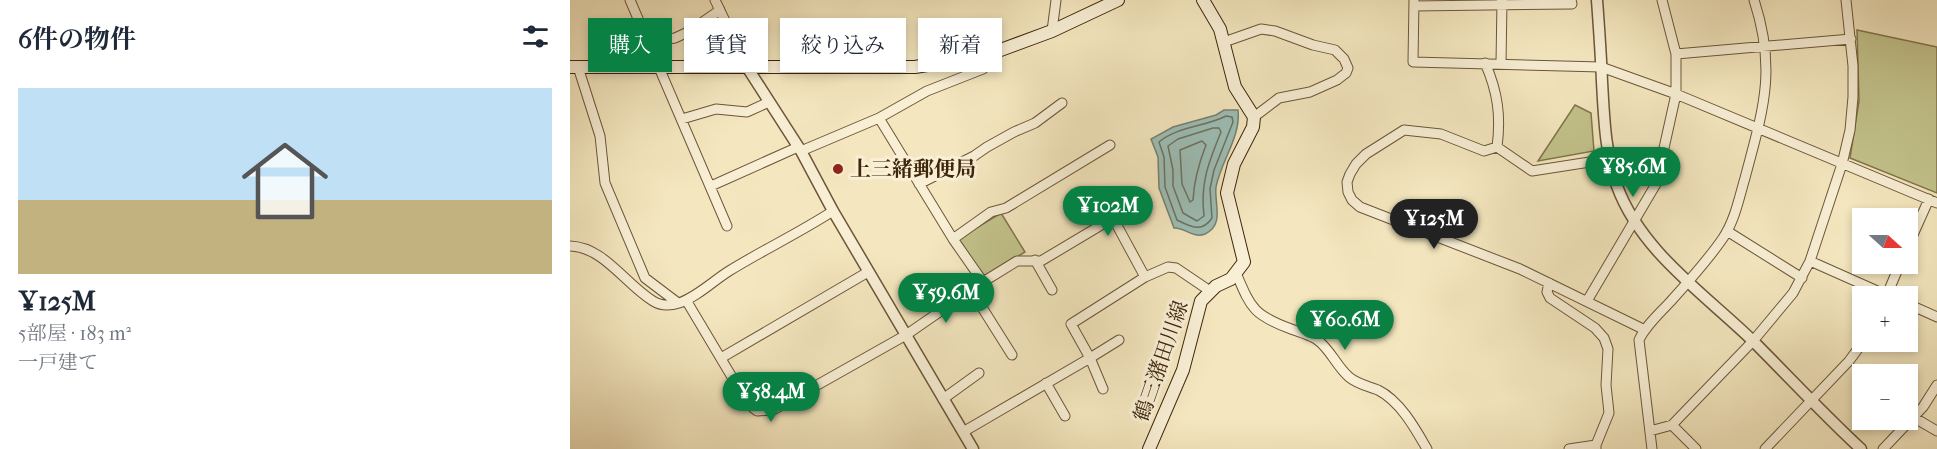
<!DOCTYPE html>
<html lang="ja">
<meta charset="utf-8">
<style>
body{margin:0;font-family:"IM FELL French Canon","Noto Serif JP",serif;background:#f2f2f3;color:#1f2937;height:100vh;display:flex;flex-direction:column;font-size:22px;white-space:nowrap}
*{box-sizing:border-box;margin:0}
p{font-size:20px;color:#747a83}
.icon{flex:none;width:33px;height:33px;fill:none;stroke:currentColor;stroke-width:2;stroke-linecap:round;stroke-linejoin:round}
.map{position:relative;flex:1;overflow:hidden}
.panel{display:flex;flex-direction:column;background:#fff;width:570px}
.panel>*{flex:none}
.guide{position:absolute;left:18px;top:18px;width:570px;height:54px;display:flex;gap:12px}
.needle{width:39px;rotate:111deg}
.buttons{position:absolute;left:1282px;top:208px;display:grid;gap:12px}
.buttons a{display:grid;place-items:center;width:66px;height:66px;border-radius:0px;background:#fff;box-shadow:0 3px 9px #0003;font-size:30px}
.price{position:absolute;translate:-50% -51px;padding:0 14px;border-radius:21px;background:#0b8043;color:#fff;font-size:20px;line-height:39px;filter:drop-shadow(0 2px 3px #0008)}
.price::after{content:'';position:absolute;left:50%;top:36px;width:18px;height:14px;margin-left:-9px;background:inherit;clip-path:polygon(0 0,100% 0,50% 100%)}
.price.selected{background:#222;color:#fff}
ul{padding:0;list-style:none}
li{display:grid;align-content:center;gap:12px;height:318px;padding:0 18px}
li+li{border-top:2px solid #e0e1e3}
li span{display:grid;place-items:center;height:186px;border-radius:0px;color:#555}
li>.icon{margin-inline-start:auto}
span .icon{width:108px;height:108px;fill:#fffc;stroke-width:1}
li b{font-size:26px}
h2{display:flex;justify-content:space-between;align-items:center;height:72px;padding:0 18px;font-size:26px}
.tag{padding:0 21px;border-radius:0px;background:#fff;box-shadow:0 3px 9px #0003;font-size:21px;line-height:54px}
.tag.selected{background:#0b8043;color:#fff}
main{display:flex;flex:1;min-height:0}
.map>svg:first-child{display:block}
.green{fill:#c3c38c;stroke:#81744c;stroke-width:1.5}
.water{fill:#9cbfb7;stroke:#778172;stroke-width:1.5}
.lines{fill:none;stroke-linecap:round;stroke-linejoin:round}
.shore{stroke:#6e7261;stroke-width:1.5}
.minor-casing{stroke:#6c5638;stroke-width:11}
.tertiary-casing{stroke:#6c5638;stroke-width:13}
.secondary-casing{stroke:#3f250b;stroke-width:14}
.minor{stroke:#f8efd5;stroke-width:9}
.tertiary{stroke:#f8efd5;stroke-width:10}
.secondary{stroke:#f8efd5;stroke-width:12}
.poi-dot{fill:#8f2418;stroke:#f8efd5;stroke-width:2}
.labels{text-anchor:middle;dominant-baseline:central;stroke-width:6;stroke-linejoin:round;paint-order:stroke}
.poi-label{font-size:21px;font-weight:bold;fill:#3f250b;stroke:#f8efd5;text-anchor:start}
.street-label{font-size:21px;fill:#3f250b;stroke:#f8efd5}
</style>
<main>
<section class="panel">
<h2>6件の物件<svg class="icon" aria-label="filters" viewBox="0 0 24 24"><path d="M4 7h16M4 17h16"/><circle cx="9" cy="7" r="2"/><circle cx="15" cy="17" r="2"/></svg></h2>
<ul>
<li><span style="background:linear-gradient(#bfe0f5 60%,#c2b280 0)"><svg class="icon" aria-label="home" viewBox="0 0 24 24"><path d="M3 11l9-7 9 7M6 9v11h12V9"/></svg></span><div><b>¥125M</b><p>5部屋 · 183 m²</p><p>一戸建て</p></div></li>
</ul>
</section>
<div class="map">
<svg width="1367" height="449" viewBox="0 0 1367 449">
<rect width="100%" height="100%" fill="#f4e7bf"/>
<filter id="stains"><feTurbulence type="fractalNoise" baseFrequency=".00333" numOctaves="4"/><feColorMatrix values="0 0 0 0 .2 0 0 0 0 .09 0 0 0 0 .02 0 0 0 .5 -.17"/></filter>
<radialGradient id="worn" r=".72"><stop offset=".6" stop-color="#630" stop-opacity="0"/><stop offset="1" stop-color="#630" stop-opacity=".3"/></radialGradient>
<path class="green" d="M 1287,30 L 1367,47 L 1367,193 L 1280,158 L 1289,101 Z
M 1005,105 L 1021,113 L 1024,151 L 968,161 Z
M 431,213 L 455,252 L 413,278 L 388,239 Z"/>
<path class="water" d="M 654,110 L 668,110 C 671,137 651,161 646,187 C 644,203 655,225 635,234 C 623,239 615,227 604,228 L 589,188 L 588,157 L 581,139 L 603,127 L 646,115 Z"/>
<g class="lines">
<path class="shore" d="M 656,116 L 662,117 L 663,122 L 644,170 L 640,189 L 642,218 C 632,233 621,227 607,220 L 595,187 L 594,157 L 589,142 C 608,126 635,127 656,116 Z
M 643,128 L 649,128 L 651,132 C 639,162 630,182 634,216 L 627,221 L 613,213 L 603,186 L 603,170 L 598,146 L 608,139 Z
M 632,141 L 636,145 C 629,163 624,180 623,200 L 620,202 L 612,184 L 610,150 Z"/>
<g class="minor-casing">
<path id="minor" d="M 60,0 L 157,226
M 145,0 L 177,67
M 844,0 L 843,62 L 1031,67 L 1106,94 L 1367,203
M 844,6 L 1002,4 L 1001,0
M 482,31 L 486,0
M 78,42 L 105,38 L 120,31 L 150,10
M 654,42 L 691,29 L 705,31 L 743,45 L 765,50 L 774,59 L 778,68 L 776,73 L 767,80 L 740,92 L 709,98 L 684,117
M 1106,54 L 1281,39
M 915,63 C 928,92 931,117 927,147
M 931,64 L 932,0
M 8,67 L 30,136 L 35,183 L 75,278 L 108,303
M 309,118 L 357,91 L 413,69
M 112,119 L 146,109 L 177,112 L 199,102
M 231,151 L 309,118 L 383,239 L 413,282 L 447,261 L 471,261 L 543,218 L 575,277 L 598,267 L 606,268 L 640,291
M 1039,159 L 962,171 L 927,147 L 914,151 L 871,134 L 834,130 L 796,154 L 786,164 L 780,174 L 777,182 L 778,192 L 782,200 L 790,207 L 950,269 L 1075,330
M 349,184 L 404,156 L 417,147 L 444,132 L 465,123 L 492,103
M 141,186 L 228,147
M 1157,231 L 1232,278
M 383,239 L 421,212 L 436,208 L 540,145
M 0,246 C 34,247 55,284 83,301 C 91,306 100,306 109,303 C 127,297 143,281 159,271 C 193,250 229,233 263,211
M 1338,246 L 1359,199
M 465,260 L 482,290
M 1240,261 L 1321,297
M 666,273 C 681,308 683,315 721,329 C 729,332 738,334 746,339 C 760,348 766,366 779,377 C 787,384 798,386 808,390 C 830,401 845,428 857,449
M 979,283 L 977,292 L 980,298 L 1025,328 L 1034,338 L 1038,349 L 1036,385 L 1039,413 L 1026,445 L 1026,449
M 1316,297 L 1330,264
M 116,300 L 178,404 L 187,411 L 203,410 L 336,335 L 401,290 L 442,355
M 1017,301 L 1086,184 L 1106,94 L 1106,54 L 1092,0
M 1338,304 L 1367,317
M 151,358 L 298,272
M 476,383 L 495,416
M 533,389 L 520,358 L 549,340
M 373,399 L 409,373
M 1343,417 L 1367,431
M 1102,425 L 1126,449
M 1080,431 L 1102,425 L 1183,341 L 1223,293 L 1240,261 L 1272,164 L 1280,130 L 1283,97 L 1283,66 L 1276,0
M 393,432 L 520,358 L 501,324 L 575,277
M 999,449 L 1026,445
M 1082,449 L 1069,340 C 1076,325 1090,313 1101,301 C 1119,281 1138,260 1153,238 C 1165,220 1169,198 1175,178 C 1193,110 1207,70 1184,0
M 1195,449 L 1279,361 L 1293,342
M 1313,449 L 1353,407 L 1367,385"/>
</g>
<g class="tertiary-casing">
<path id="tertiary" d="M 1027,0 C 1029,27 1031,55 1032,82 C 1034,116 1035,153 1047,186 C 1071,252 1136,295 1184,342 C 1220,378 1254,415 1291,449
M 177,67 L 231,151 L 263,211 L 403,449"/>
</g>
<g class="secondary-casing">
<path id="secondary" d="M 0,67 L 345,67 L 417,55 L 482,31 L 548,0
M 579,449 L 613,370 L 631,301 L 646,286 L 661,279 L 674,262 L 657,193 L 664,164 L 683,127 L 684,117 L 665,87 L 650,29 L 633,0"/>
</g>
<use href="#minor" class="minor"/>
<use href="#tertiary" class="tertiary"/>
<use href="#secondary" class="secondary"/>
</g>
<circle class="poi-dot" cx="268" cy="169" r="6"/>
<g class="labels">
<g class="poi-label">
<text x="280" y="169">上三緒郵便局</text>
</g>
<g class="street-label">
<text transform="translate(591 361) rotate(-71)">鶴三潴田川線</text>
</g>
</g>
<rect width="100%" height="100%" filter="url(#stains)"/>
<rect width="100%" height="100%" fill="url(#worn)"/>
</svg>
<div class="buttons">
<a><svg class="needle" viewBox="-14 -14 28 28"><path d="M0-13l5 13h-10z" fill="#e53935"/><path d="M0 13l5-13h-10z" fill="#747a83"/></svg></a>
<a>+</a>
<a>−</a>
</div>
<b class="price" style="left:1063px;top:198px">¥85.6M</b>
<b class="price" style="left:538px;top:237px">¥102M</b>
<b class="price selected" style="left:864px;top:250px">¥125M</b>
<b class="price" style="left:376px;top:324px">¥59.6M</b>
<b class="price" style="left:775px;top:351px">¥60.6M</b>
<b class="price" style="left:201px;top:423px">¥58.4M</b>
<div class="guide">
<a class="tag selected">購入</a>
<a class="tag">賃貸</a>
<a class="tag">絞り込み</a>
<a class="tag">新着</a>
</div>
</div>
</main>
